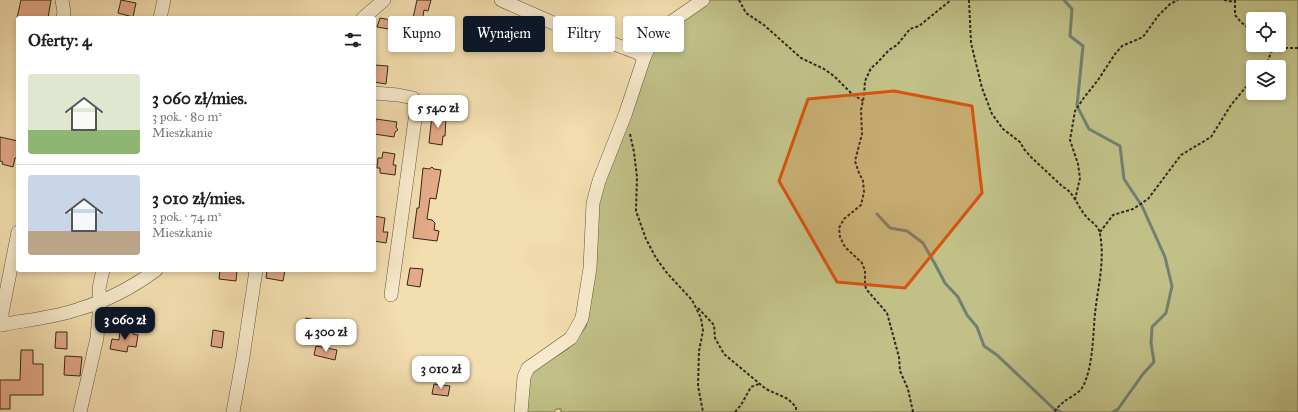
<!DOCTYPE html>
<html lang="pl">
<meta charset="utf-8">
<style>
body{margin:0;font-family:"IM FELL Great Primer",serif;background:#f6f6f6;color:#202124;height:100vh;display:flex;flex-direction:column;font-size:15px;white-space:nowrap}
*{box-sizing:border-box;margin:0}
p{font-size:13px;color:#757577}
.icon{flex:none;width:22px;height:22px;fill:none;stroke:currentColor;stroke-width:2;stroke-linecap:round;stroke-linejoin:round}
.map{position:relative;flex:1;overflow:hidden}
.side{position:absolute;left:16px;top:16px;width:360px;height:256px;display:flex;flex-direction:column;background:#fff;border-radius:4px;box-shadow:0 2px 6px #0003}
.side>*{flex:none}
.guide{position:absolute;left:388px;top:16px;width:380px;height:36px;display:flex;gap:8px}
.buttons{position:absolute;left:1246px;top:12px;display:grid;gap:8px}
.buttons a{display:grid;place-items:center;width:40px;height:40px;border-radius:4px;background:#fff;box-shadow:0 2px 6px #0003;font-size:20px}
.price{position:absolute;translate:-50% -34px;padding:0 9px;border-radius:8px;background:#fff;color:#222;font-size:13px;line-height:26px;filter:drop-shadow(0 1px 2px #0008)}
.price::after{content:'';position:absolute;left:50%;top:24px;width:12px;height:9px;margin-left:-6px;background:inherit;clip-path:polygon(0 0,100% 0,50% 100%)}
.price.current{background:#111827;color:#fff}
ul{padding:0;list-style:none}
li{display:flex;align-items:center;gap:12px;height:100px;padding:0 12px}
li+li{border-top:1px solid #e0e0e0}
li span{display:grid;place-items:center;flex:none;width:112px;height:80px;border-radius:4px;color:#555}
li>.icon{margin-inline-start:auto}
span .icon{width:48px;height:48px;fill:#fffc;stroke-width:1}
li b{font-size:17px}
h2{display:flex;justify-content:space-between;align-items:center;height:48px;padding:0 12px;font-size:17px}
.chip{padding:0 14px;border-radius:4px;background:#fff;box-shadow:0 2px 6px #0003;font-size:14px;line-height:36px}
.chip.current{background:#111827;color:#fff}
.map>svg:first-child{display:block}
.green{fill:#c0c087;stroke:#7a7354;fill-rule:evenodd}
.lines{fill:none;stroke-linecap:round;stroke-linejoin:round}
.stream{stroke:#728074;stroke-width:3}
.building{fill:#e4aa87;stroke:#342620}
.minor-casing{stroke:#645444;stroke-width:14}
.path{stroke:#342620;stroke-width:2;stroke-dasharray:3 2;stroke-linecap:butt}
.minor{stroke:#f7eacb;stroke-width:13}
.marked{fill:#d6540e;fill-opacity:0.2;stroke:#d6540e;stroke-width:3;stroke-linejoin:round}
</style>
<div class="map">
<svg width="1298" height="412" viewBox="0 0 1298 412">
<rect width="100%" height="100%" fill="#f3deaf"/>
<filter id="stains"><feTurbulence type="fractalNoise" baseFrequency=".005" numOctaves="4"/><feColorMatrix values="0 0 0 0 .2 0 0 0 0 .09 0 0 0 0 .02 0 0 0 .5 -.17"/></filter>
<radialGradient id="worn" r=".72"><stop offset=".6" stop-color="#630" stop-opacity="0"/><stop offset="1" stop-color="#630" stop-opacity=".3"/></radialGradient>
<path class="green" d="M 708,0 L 1298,0 L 1298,412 L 561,412 L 561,409 L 556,409 L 554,412 L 526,412 L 528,374 L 569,348 L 586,327 L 593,290 L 599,199 L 656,40 ZM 1253,19 L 1279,19 L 1279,45 L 1253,45 ZM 1253,67 L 1279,67 L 1279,93 L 1253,93 Z"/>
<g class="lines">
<path class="stream" d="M 1064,0 L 1072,9 L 1070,36 L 1083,46 L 1077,106 L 1089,129 L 1120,146 L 1124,179 L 1142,206 L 1165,257 L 1172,286 L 1166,313 L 1152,327 L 1151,343 L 1154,362 L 1143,374 L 1118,409 L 1113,412
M 877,214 L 890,228 L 907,231 L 923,243 L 935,264 L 945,283 L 958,297 L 967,315 L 977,327 L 984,346 L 997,355 L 1054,409 L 1061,412"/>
</g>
<path class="building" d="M 21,0 L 51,0 L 48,18 L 17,18 Z
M 121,0 L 136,3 L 133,17 L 118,13 Z
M 417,0 L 431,0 L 428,11 L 424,10 L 421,28 L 411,27 Z
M 380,18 L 391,20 L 389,29 L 377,27 Z
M 374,65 L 388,66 L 386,84 L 374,82 Z
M 440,111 L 442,116 L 446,117 L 445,136 L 443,136 L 442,145 L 429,143 L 432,115 L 437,115 Z
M 376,119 L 397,122 L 396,127 L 398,130 L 395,132 L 394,137 L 374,134 Z
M 0,137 L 18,141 L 18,158 L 15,158 L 13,167 L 2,164 L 3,162 L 0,161 Z
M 383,152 L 395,154 L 393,165 L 396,165 L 395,175 L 380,173 L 380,168 L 377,168 L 378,158 L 382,158 Z
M 432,167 L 434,169 L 441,170 L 436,199 L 430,198 L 427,219 L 432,220 L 435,223 L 434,230 L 439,231 L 437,241 L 413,238 L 417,208 L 419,208 L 423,168 L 429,169 Z
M 374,216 L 385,218 L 383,232 L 388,232 L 386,243 L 374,241 Z
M 410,268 L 423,269 L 420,287 L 407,285 Z
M 220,270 L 237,270 L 236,281 L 219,279 Z
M 267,270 L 285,270 L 283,281 L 266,278 Z
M 306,318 L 320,321 L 317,335 L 303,333 Z
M 120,330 L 133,332 L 133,334 L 138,335 L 136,347 L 128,346 L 127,352 L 110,349 L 112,339 L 119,340 Z
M 213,330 L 224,332 L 222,348 L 211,346 Z
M 56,332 L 67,332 L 67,349 L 55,348 Z
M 316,346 L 337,350 L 335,360 L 314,355 Z
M 21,350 L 33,350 L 33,364 L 43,364 L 43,395 L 10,395 L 10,409 L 0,409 L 0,380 L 20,380 Z
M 65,356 L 82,357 L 80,376 L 64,375 Z
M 434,384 L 450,386 L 448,396 L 432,394 Z"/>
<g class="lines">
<g class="minor-casing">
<path id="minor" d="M 62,0 L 64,12 L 63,18
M 501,0 L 553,23 L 614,44 L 638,53 L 644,58 L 625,115 L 599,181 L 593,203 L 590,268 L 582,318 L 571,338 L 528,368 L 524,377 L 521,412
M 160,18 L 164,0
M 363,18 L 384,0
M 644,58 L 652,40 L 661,29 L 703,0
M 374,93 L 398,95 L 413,98 L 417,105 L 391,295
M 0,325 C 26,320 54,318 79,309 C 106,301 133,287 156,270
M 3,325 L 2,313 L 18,232
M 80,412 L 97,338 L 100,302 L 99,288 L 103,270
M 233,412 L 243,357 L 256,270"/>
</g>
<path class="path" d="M 739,0 L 746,13 L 764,25 L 801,58 L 824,69 L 834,76 L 852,94 L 863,101
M 969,0 L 971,43 L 982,88 L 992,114 L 1003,129 L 1020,142 L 1024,149 L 1031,157 L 1063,187 C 1073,191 1078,207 1085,215 C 1090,222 1099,225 1100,234 C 1105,260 1098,287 1095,313 C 1093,335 1093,369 1082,388 C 1078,394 1070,397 1065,401 C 1061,404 1057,408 1054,412
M 1224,0 L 1234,2
M 1235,0 L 1235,15 L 1241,22 L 1253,32
M 1271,52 L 1279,48 L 1298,48
M 1266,67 L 1271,52 L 1270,45
M 630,134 L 634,152 L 637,177 L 636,211 L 646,239 L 656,258 L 667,273 L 692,300 L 701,318 L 703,331 L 699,351 L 698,386 L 703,412
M 1075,200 L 1080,178 L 1078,164 L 1070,140 L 1075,111 L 1083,99 L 1098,80 L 1115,54 L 1122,46 L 1143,37 L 1158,16 L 1170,4 L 1178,0
M 1100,232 L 1113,215 L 1133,209 L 1148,199 L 1181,155 L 1211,137 L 1231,105 L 1245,88 L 1253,81
M 698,308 L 714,325 L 715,338 L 724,354 L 766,389 L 788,399 L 796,407 L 796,412
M 735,412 L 741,405 L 751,387 L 759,384
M 913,412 L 908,389 L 900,371 L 899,357 L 887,313 L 866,289 L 865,283 L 865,271 L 862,263 L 845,247 L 840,237 L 839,228 L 844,219 L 861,205 L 864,192 L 863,181 L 859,173 L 855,161 L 862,134 L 861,110 L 864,96 L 865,81 L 871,68 L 876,64 L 889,50 L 897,45 L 910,29 L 919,26 L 951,0"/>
<use href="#minor" class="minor"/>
</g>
<path class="marked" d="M 894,91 L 972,106 L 982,193 L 905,288 L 837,282 L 779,181 L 808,99 Z"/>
<rect width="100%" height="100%" filter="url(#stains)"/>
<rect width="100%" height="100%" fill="url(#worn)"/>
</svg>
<div class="buttons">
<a><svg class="icon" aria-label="locate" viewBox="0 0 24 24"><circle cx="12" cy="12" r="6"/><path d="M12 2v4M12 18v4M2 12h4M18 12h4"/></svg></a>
<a><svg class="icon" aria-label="layers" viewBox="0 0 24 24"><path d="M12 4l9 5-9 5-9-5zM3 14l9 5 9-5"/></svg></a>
</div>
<b class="price" style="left:438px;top:129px">5 540 zł</b>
<b class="price current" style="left:125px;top:341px">3 060 zł</b>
<b class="price" style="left:326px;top:353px">4 300 zł</b>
<b class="price" style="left:441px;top:390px">3 010 zł</b>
<div class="guide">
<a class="chip">Kupno</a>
<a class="chip current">Wynajem</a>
<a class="chip">Filtry</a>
<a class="chip">Nowe</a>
</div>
<section class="side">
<h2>Oferty: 4<svg class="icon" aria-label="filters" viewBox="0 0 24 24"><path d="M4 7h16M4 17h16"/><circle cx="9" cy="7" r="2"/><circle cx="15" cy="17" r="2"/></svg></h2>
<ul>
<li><span style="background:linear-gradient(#dfe7d0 70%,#8fb573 0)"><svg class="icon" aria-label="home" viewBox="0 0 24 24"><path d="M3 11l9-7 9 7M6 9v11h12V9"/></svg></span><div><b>3 060 zł/mies.</b><p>3 pok. · 80 m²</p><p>Mieszkanie</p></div></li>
<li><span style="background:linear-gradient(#c9d6e8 70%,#b9a48a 0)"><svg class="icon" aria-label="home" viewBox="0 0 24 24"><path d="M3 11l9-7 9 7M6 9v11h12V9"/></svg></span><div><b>3 010 zł/mies.</b><p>3 pok. · 74 m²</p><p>Mieszkanie</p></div></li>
</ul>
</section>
</div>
